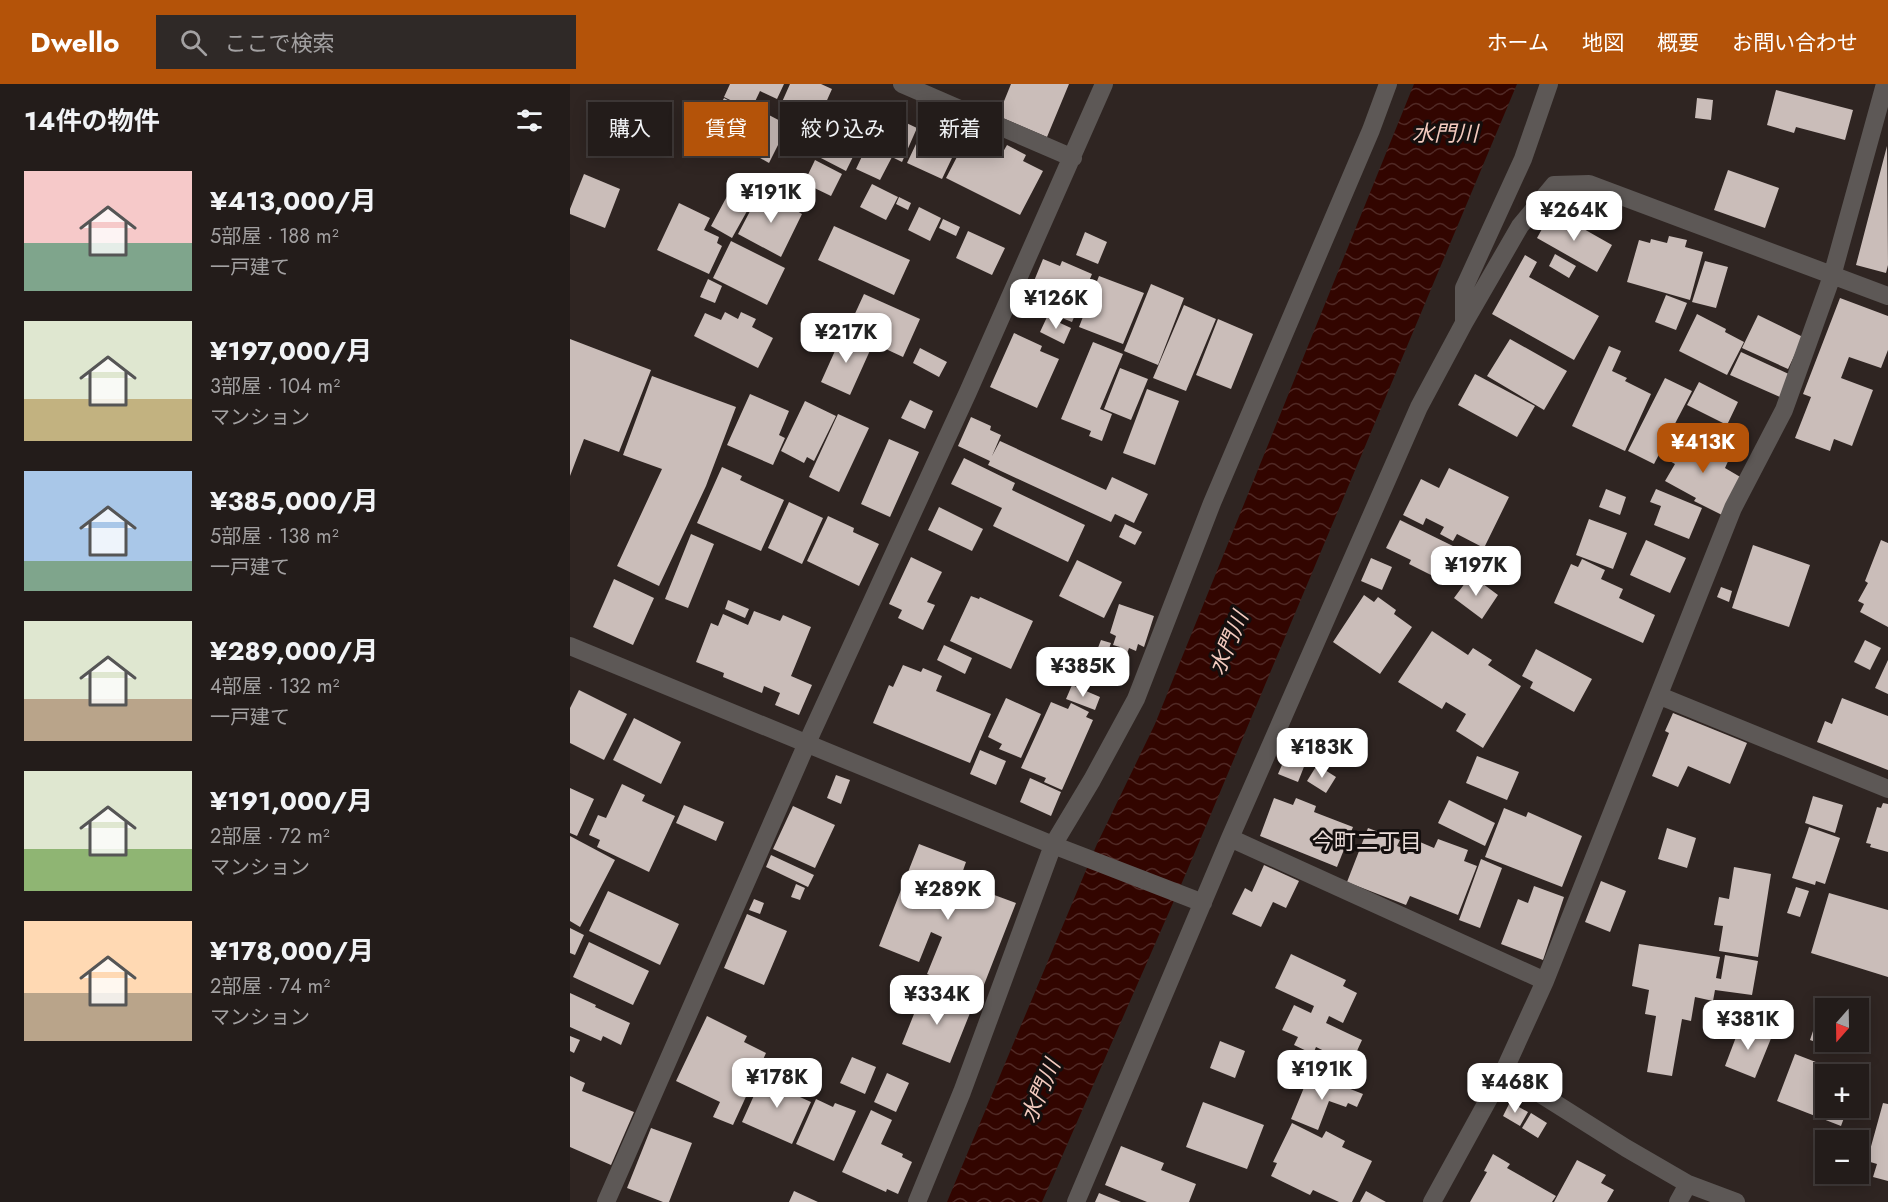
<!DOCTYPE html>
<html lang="ja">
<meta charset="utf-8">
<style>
body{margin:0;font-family:Jost,"Noto Sans JP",sans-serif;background:#2f2927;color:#f1f3f6;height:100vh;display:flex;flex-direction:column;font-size:22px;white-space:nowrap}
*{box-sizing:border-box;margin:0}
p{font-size:20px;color:#a3a1a2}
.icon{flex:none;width:33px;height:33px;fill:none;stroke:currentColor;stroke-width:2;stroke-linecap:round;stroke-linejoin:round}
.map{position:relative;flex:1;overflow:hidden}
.drawer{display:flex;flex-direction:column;background:#231c1a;width:570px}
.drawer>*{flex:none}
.top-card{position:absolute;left:18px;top:18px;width:570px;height:54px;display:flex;gap:12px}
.needle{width:39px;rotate:200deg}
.buttons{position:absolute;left:1245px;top:914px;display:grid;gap:12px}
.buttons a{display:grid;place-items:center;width:54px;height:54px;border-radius:0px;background:#231c1a;box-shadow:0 3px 15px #0003,0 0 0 2px #403a39;font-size:30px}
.price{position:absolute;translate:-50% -51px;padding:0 14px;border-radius:12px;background:#fff;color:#222;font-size:20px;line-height:39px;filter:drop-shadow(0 2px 3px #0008)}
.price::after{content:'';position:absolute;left:50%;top:36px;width:18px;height:14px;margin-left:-9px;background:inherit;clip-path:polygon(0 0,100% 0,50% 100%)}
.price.selected{background:#b45309;color:#fff}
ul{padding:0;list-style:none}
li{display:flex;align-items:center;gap:18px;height:150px;padding:0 24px}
li span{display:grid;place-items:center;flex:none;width:168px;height:120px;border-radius:0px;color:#555}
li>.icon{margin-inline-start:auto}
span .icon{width:72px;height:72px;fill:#fffc;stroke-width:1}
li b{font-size:26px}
h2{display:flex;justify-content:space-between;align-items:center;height:72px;padding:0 24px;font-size:26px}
.tag{padding:0 21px;border-radius:0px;background:#231c1a;box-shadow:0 3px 15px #0003,0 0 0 2px #403a39;font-size:21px;line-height:54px}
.tag.selected{background:#b45309;color:#fff}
header{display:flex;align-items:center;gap:36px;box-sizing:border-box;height:84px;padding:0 30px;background:#b45309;color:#fff}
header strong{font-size:28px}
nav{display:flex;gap:33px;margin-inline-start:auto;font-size:21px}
.search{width:420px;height:54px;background:#2f2927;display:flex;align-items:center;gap:15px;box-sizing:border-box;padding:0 21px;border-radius:0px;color:#a3a1a2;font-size:22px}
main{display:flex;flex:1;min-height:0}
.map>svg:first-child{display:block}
.water{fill:url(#water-waves)}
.building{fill:#cabdb9}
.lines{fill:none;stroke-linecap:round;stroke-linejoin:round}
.street{stroke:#5d5856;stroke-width:18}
.labels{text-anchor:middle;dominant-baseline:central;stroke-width:6;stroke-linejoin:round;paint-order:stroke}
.water-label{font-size:22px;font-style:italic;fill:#f3cabe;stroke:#140f0e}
.neighbourhood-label{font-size:22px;fill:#eadcd8;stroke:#140f0e}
</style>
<header>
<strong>Dwello</strong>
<div class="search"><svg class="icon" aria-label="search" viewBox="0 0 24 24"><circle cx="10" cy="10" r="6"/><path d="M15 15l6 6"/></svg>ここで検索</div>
<nav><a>ホーム</a><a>地図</a><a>概要</a><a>お問い合わせ</a></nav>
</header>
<main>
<section class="drawer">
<h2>14件の物件<svg class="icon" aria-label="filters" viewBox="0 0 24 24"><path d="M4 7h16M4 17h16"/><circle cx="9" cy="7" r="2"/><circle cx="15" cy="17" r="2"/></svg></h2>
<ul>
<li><span style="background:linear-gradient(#f6c9c9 60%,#7fa58c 0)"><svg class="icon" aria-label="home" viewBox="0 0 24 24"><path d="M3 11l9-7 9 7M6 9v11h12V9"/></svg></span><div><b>¥413,000/月</b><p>5部屋 · 188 m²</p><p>一戸建て</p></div></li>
<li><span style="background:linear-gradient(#dfe7d0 65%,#c2b280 0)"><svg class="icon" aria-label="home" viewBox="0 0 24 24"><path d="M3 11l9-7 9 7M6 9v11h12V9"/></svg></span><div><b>¥197,000/月</b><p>3部屋 · 104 m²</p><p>マンション</p></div></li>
<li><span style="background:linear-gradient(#a9c7e8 75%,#7fa58c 0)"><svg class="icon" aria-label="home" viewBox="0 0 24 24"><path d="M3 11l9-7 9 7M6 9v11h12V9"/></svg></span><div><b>¥385,000/月</b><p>5部屋 · 138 m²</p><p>一戸建て</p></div></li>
<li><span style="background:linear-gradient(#dfe7d0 65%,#b9a48a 0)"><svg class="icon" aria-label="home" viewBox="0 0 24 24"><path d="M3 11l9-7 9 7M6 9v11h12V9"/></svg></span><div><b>¥289,000/月</b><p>4部屋 · 132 m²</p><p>一戸建て</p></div></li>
<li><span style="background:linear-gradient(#dfe7d0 65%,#8fb573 0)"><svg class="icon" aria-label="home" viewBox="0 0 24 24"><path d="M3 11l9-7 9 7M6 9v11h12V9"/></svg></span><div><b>¥191,000/月</b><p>2部屋 · 72 m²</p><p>マンション</p></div></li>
<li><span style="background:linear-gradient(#ffd9b3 60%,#b9a48a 0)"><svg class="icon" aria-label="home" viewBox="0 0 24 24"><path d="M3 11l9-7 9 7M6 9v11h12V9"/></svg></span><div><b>¥178,000/月</b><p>2部屋 · 74 m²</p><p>マンション</p></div></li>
</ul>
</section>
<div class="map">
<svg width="1318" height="1118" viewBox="0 0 1318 1118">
<defs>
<pattern id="water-waves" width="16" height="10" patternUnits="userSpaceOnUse" patternTransform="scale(1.5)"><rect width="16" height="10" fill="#320500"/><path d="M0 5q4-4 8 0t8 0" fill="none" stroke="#502925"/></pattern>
</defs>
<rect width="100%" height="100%" fill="#2f2522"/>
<path class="water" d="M 844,0 L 947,0 L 617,787 L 472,1118 L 377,1118 L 527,760 L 585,640 Z"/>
<path class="building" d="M 160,0 L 214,0 L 207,15 L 190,7 L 181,26 L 154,13 Z
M 220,0 L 251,0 L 262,5 L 245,43 L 208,27 Z
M 441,0 L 499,0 L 477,53 L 428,32 Z
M 1206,6 L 1283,26 L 1275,56 L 1226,43 L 1224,49 L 1197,41 Z
M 154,14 L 192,34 L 175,69 L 136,49 Z
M 1127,14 L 1143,16 L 1141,36 L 1125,34 Z
M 285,18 L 305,28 L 276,87 L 247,72 L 266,33 L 276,38 Z
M 313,28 L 347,44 L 332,78 L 322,73 L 310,96 L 286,85 Z
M 197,30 L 218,41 L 199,79 L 178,67 Z
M 368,40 L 381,47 L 379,52 L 390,57 L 372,95 L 337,79 L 355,41 L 366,45 Z
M 401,46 L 422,57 L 420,62 L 433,68 L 437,61 L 456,71 L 453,77 L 473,87 L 450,131 L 376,94 Z
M 1317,62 L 1318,181 L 1316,189 L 1286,181 Z
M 245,76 L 272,90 L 261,112 L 234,99 Z
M 1158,86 L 1209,104 L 1195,144 L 1144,126 Z
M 14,90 L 50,105 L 35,144 L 0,130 L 0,125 Z
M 169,90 L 191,102 L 162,154 L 141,142 Z
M 302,100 L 328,113 L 316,136 L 290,123 Z
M 189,110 L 204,118 L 208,111 L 224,120 L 222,124 L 232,130 L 211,173 L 168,150 Z
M 329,113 L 341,119 L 338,126 L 326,120 Z
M 109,119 L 140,134 L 134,146 L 149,153 L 147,159 L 152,162 L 139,190 L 87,166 Z
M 349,123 L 371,134 L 360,157 L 338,146 Z
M 982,127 L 1042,161 L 1027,188 L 967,154 Z
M 373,135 L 390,143 L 386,152 L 369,144 Z
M 264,142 L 340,176 L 324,211 L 248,176 Z
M 398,147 L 435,164 L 422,191 L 386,174 Z
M 515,148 L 537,158 L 528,180 L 506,171 Z
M 1099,152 L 1117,156 L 1115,163 L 1133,168 L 1120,216 L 1057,198 L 1069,156 L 1080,159 L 1081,155 L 1097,159 Z
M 161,157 L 215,184 L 197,221 L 143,194 Z
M 985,170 L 1006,182 L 999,194 L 979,182 Z
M 955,171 L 967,178 L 959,193 L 1029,232 L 1004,276 L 922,230 Z
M 473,175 L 490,182 L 492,177 L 522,190 L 502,238 L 455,219 Z
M 1135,177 L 1158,183 L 1146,224 L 1122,218 Z
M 529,192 L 574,209 L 553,260 L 509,243 Z
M 138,195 L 152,202 L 145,219 L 130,213 Z
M 581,200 L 614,214 L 588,281 L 554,267 Z
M 294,210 L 350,235 L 333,273 L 277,247 Z
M 1096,211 L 1117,219 L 1106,246 L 1085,238 Z
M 1270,214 L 1318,232 L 1318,266 L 1311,284 L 1279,273 L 1271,294 L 1303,306 L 1282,362 L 1264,355 L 1260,367 L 1225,354 L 1241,313 L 1233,310 Z
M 614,221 L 646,235 L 616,307 L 583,294 Z
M 155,228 L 168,235 L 171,228 L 186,235 L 182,243 L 203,254 L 188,284 L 124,252 L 135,229 L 151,236 Z
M 1127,230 L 1156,245 L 1155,248 L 1174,258 L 1157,291 L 1109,267 Z
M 1188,231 L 1233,253 L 1218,285 L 1172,264 Z
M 477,233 L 501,244 L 494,260 L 470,248 Z
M 648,235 L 683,250 L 661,305 L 626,291 Z
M 273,249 L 302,262 L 280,311 L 251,298 Z
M 444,249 L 472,262 L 470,267 L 489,275 L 467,324 L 420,303 Z
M 0,255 L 81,286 L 49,368 L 14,355 L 0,392 Z
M 940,255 L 997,287 L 974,326 L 917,292 Z
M 523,258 L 553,270 L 530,325 L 542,330 L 532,357 L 519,352 L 521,347 L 491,335 Z
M 1039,262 L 1051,267 L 1042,287 L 1057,294 L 1055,297 L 1081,310 L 1055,367 L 1002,342 Z
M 350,264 L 377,278 L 369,293 L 343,279 Z
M 1171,268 L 1223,292 L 1212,314 L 1160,291 Z
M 550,284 L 578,295 L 561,336 L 534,325 Z
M 905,290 L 965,322 L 947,353 L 888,321 Z
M 82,292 L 166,323 L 136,402 L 89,502 L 47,482 L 92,385 L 53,371 Z
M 1095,294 L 1122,307 L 1084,380 L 1058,367 Z
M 1129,298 L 1168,318 L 1157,341 L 1117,321 Z
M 577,305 L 609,317 L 585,381 L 553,369 Z
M 180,310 L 219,327 L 209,351 L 215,354 L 203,381 L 157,361 Z
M 340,316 L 363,327 L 355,345 L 331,334 Z
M 235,317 L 266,332 L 244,377 L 237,373 L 234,379 L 211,367 Z
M 268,330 L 299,344 L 269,408 L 239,393 Z
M 401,333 L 421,342 L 420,346 L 431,351 L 422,372 L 430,357 L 536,406 L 542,393 L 578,410 L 564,439 L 545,430 L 541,438 L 418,381 L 420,377 L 388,362 Z
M 1113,348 L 1160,373 L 1155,384 L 1172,394 L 1152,431 L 1124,417 L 1126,414 L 1095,397 L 1105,380 L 1098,376 Z
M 319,355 L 349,368 L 320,433 L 291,420 Z
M 394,374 L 445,399 L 442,406 L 515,441 L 498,478 L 423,442 L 432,424 L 381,400 Z
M 152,383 L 172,392 L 170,396 L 214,416 L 191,467 L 127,439 Z
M 879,384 L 939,413 L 914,464 L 887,450 L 883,457 L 870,450 L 874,443 L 856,434 L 853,441 L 833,431 L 851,395 L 869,404 Z
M 1036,405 L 1056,413 L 1050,431 L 1029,423 Z
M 1086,405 L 1132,424 L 1119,455 L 1084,441 L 1091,422 L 1080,418 Z
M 219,418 L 253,434 L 232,480 L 198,464 Z
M 369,423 L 413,445 L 402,467 L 358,446 Z
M 258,432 L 284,444 L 283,448 L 309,460 L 289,502 L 237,477 Z
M 1019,435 L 1057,449 L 1043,485 L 1006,471 Z
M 830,436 L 887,464 L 871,496 L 839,480 L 841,476 L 816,464 Z
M 555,440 L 572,448 L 565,461 L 549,453 Z
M 121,450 L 144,460 L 118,524 L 95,515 Z
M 1076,456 L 1116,474 L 1100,509 L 1060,491 Z
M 1311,456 L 1318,459 L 1318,543 L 1290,528 L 1294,520 L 1288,517 L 1298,499 L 1295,497 Z
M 1183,461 L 1240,481 L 1219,543 L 1162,524 Z
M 341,473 L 372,488 L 357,518 L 365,521 L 353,546 L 328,534 L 332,526 L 319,520 Z
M 801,474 L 822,483 L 812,506 L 791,497 Z
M 1012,475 L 1035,486 L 1031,495 L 1053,505 L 1049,514 L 1085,531 L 1073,559 L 984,519 L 1001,480 L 1008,483 Z
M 507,476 L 552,498 L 534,534 L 489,512 Z
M 901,491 L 928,511 L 912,535 L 884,514 Z
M 44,495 L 84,514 L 63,561 L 23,543 Z
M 1151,503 L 1162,507 L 1159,518 L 1147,513 Z
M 794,511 L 804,518 L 808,513 L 826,526 L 824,530 L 842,543 L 810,590 L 763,558 Z
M 401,512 L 409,515 L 410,513 L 463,537 L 441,585 L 380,557 Z
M 158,516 L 179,525 L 175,534 L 155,525 Z
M 549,520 L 584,532 L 574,563 L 568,560 L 566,567 L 559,564 L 552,584 L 544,581 L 550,563 L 543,561 L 546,552 L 540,549 Z
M 184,527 L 210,537 L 213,531 L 241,543 L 221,592 L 242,601 L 229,631 L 205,621 L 210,609 L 194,602 L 192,609 L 153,593 L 154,589 L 126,578 L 141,539 L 148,542 L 153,530 L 178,541 Z
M 862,547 L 898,571 L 903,564 L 922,576 L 918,581 L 951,602 L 913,664 L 886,647 L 896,630 L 876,618 L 872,625 L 828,598 Z
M 531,556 L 541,559 L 534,579 L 524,574 Z
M 1295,556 L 1311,564 L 1300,586 L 1284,578 Z
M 374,561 L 402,574 L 395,590 L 367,576 Z
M 966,565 L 1022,595 L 1004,628 L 960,604 L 963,598 L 952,592 Z
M 1318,576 L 1318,610 L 1305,604 Z
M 333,581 L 351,588 L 353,584 L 372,592 L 366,607 L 421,630 L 400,679 L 303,639 L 319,601 L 323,603 Z
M 502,601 L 530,613 L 525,626 L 496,615 Z
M 9,606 L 57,630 L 34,676 L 0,659 L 0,624 Z
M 436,614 L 471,630 L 451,674 L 429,665 L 432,660 L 418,653 Z
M 1272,614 L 1318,632 L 1318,686 L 1247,658 L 1255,637 L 1262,640 Z
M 481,618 L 498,625 L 501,619 L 519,628 L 516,633 L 523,636 L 492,706 L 474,698 L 476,694 L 451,684 Z
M 1103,629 L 1177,659 L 1160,700 L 1118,682 L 1108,703 L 1082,692 L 1099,649 L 1095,647 Z
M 64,634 L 111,658 L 91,700 L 43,676 Z
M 410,666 L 436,677 L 426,701 L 400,690 Z
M 718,667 L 737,675 L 728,698 L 708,690 Z
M 907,672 L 949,688 L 937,716 L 896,699 Z
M 747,681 L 766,693 L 756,709 L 737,697 Z
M 266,691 L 280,696 L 271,720 L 257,714 Z
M 460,694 L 491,708 L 481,732 L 450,718 Z
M 52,700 L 75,711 L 72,717 L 105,732 L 79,788 L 27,763 L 30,756 L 19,751 L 28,731 L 36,734 Z
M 0,704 L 24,715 L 7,752 L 0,749 Z
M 1243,712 L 1273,721 L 1265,749 L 1235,739 Z
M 704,714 L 723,721 L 726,714 L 746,722 L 744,728 L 783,743 L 767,783 L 690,752 Z
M 879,716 L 925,739 L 915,762 L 868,739 Z
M 1313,719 L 1318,720 L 1318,768 L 1300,763 L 1301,760 L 1296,759 L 1307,723 L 1311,724 Z
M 114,721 L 154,738 L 146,757 L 106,739 Z
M 223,722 L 265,741 L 245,784 L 203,765 Z
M 934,724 L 956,733 L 958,728 L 1012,752 L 992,803 L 915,773 Z
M 1239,743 L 1270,754 L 1255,800 L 1246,797 L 1245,801 L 1222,794 Z
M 798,744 L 830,756 L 827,762 L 846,769 L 850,758 L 864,764 L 868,755 L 898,766 L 894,777 L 907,782 L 888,831 L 840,812 L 836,821 L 777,798 Z
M 1097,744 L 1126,754 L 1117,784 L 1088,775 Z
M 0,752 L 45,776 L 10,843 L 0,837 Z
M 349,760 L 396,778 L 389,798 L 446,819 L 410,911 L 357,890 L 372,853 L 361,848 L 349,878 L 309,862 Z
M 201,771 L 244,791 L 238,803 L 196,783 Z
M 911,775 L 932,784 L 910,844 L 889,836 Z
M 694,781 L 729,797 L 716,824 L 703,818 L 691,843 L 662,830 L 675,804 L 682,808 Z
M 1164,783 L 1201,790 L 1188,873 L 1149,867 L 1153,842 L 1144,841 L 1149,813 L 1159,815 Z
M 1031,797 L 1056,807 L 1040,848 L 1015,838 Z
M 226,800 L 235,804 L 230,816 L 221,813 Z
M 964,802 L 994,813 L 973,876 L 931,860 L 948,815 L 958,819 Z
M 1226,803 L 1239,807 L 1230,833 L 1217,829 Z
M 38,807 L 109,840 L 90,881 L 19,847 Z
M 1259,809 L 1318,826 L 1318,893 L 1241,869 Z
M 184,815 L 194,819 L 190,830 L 179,826 Z
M 177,830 L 217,847 L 194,901 L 154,884 Z
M 0,844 L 14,851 L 5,871 L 0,869 Z
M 19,858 L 79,887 L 63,921 L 3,893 Z
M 1069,860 L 1150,873 L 1146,894 L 1151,895 L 1155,871 L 1188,877 L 1182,911 L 1145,906 L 1143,917 L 1125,913 L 1121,937 L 1112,935 L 1102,992 L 1077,988 L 1086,932 L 1075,930 L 1079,906 L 1062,902 Z
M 721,870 L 776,896 L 773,902 L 787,909 L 773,939 L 759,932 L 756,939 L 792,956 L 781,980 L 746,963 L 743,970 L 724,961 L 728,953 L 712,946 L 724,921 L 741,929 L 744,922 L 705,904 Z
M 354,905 L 402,924 L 380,979 L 332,960 Z
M 0,909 L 26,921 L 25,923 L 60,939 L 51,961 L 33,952 L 31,957 L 0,943 Z
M 1249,929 L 1256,931 L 1256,957 L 1268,957 L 1265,965 L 1240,956 Z
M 137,932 L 177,952 L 174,958 L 196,969 L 163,1041 L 143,1033 L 150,1018 L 106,997 Z
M 1171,940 L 1202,952 L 1185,994 L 1155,982 Z
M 0,952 L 10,956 L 4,969 L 0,967 Z
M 650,957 L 675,967 L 665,994 L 640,984 Z
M 1225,970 L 1277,990 L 1256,990 L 1256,1023 L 1278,1023 L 1271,1042 L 1207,1017 Z
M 282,973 L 306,983 L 295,1010 L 270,999 Z
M 195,987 L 225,1000 L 221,1009 L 241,1018 L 222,1060 L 172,1038 Z
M 317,989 L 339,999 L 326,1028 L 304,1018 Z
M 740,989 L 751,993 L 747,1002 L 757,1005 L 760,997 L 793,1010 L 787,1023 L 778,1019 L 776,1023 L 759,1017 L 748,1046 L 721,1035 Z
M 0,992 L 15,999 L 12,1007 L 64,1028 L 41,1081 L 0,1063 Z
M 246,1015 L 263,1023 L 265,1019 L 286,1027 L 264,1077 L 226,1060 Z
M 633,1018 L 694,1041 L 677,1085 L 616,1063 Z
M 940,1018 L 958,1028 L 950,1042 L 933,1032 Z
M 1313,1019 L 1318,1020 L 1318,1097 L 1303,1093 L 1307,1080 L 1297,1077 Z
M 301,1026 L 322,1036 L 311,1060 L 333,1070 L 332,1073 L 342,1078 L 328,1110 L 317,1105 L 316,1108 L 272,1088 Z
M 961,1029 L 977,1039 L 968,1054 L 952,1044 Z
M 722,1039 L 752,1054 L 756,1047 L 775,1057 L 772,1063 L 802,1077 L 782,1118 L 769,1118 L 743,1106 L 740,1111 L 701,1092 L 707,1079 L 703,1078 Z
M 81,1044 L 122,1059 L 99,1118 L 93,1118 L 57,1104 Z
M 551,1062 L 594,1079 L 591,1086 L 626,1100 L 619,1118 L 577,1118 L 535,1101 Z
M 923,1070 L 940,1080 L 937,1084 L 986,1112 L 982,1118 L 900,1118 L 917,1088 L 914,1087 Z
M 1007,1076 L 1036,1091 L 1031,1099 L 1044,1106 L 1037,1118 L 984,1118 Z
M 224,1107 L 248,1118 L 219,1118 Z
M 796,1107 L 816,1118 L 790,1118 Z
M 529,1109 L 551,1118 L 525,1118 Z"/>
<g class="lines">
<path class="street" d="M 332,0 L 503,74
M 894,237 L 894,204 L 953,75 L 979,0
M 0,562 L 483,761 L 633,819
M 1090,612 L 1318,705
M 660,754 L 975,897
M 934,987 L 1056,1064 L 1118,1100 L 1166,1118
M 36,1118 L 237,659 L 398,308 L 534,0
M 347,1118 L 392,1008 L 483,761 L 522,696 L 566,615 L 642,419 L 801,46 L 818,0
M 506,1118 L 660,754 L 849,323 L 894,239 L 950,142 L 984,101 L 1019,100 L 1318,212
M 862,1118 L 934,987 L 975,897 L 1163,424 L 1214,326 L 1262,192 L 1315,0
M 1108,1118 L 1118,1100"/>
</g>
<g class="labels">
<g class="water-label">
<text x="875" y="49">水門川</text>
<text transform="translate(658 559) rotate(-67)">水門川</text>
<text transform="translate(470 1007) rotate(-67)">水門川</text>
</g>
<g class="neighbourhood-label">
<text x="797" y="757">今町二丁目</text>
</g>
</g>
</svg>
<div class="buttons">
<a><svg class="needle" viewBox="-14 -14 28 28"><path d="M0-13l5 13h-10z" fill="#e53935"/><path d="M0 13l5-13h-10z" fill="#a3a1a2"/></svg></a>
<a>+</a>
<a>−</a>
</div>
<b class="price" style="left:201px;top:140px">¥191K</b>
<b class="price" style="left:1004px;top:158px">¥264K</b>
<b class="price" style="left:486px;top:246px">¥126K</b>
<b class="price" style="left:276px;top:280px">¥217K</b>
<b class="price selected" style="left:1133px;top:390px">¥413K</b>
<b class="price" style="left:906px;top:513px">¥197K</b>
<b class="price" style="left:513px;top:614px">¥385K</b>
<b class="price" style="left:752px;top:695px">¥183K</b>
<b class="price" style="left:378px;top:837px">¥289K</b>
<b class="price" style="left:367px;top:942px">¥334K</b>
<b class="price" style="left:1178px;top:967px">¥381K</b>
<b class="price" style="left:752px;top:1017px">¥191K</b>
<b class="price" style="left:207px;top:1025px">¥178K</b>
<b class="price" style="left:945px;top:1030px">¥468K</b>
<div class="top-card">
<a class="tag">購入</a>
<a class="tag selected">賃貸</a>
<a class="tag">絞り込み</a>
<a class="tag">新着</a>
</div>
</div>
</main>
